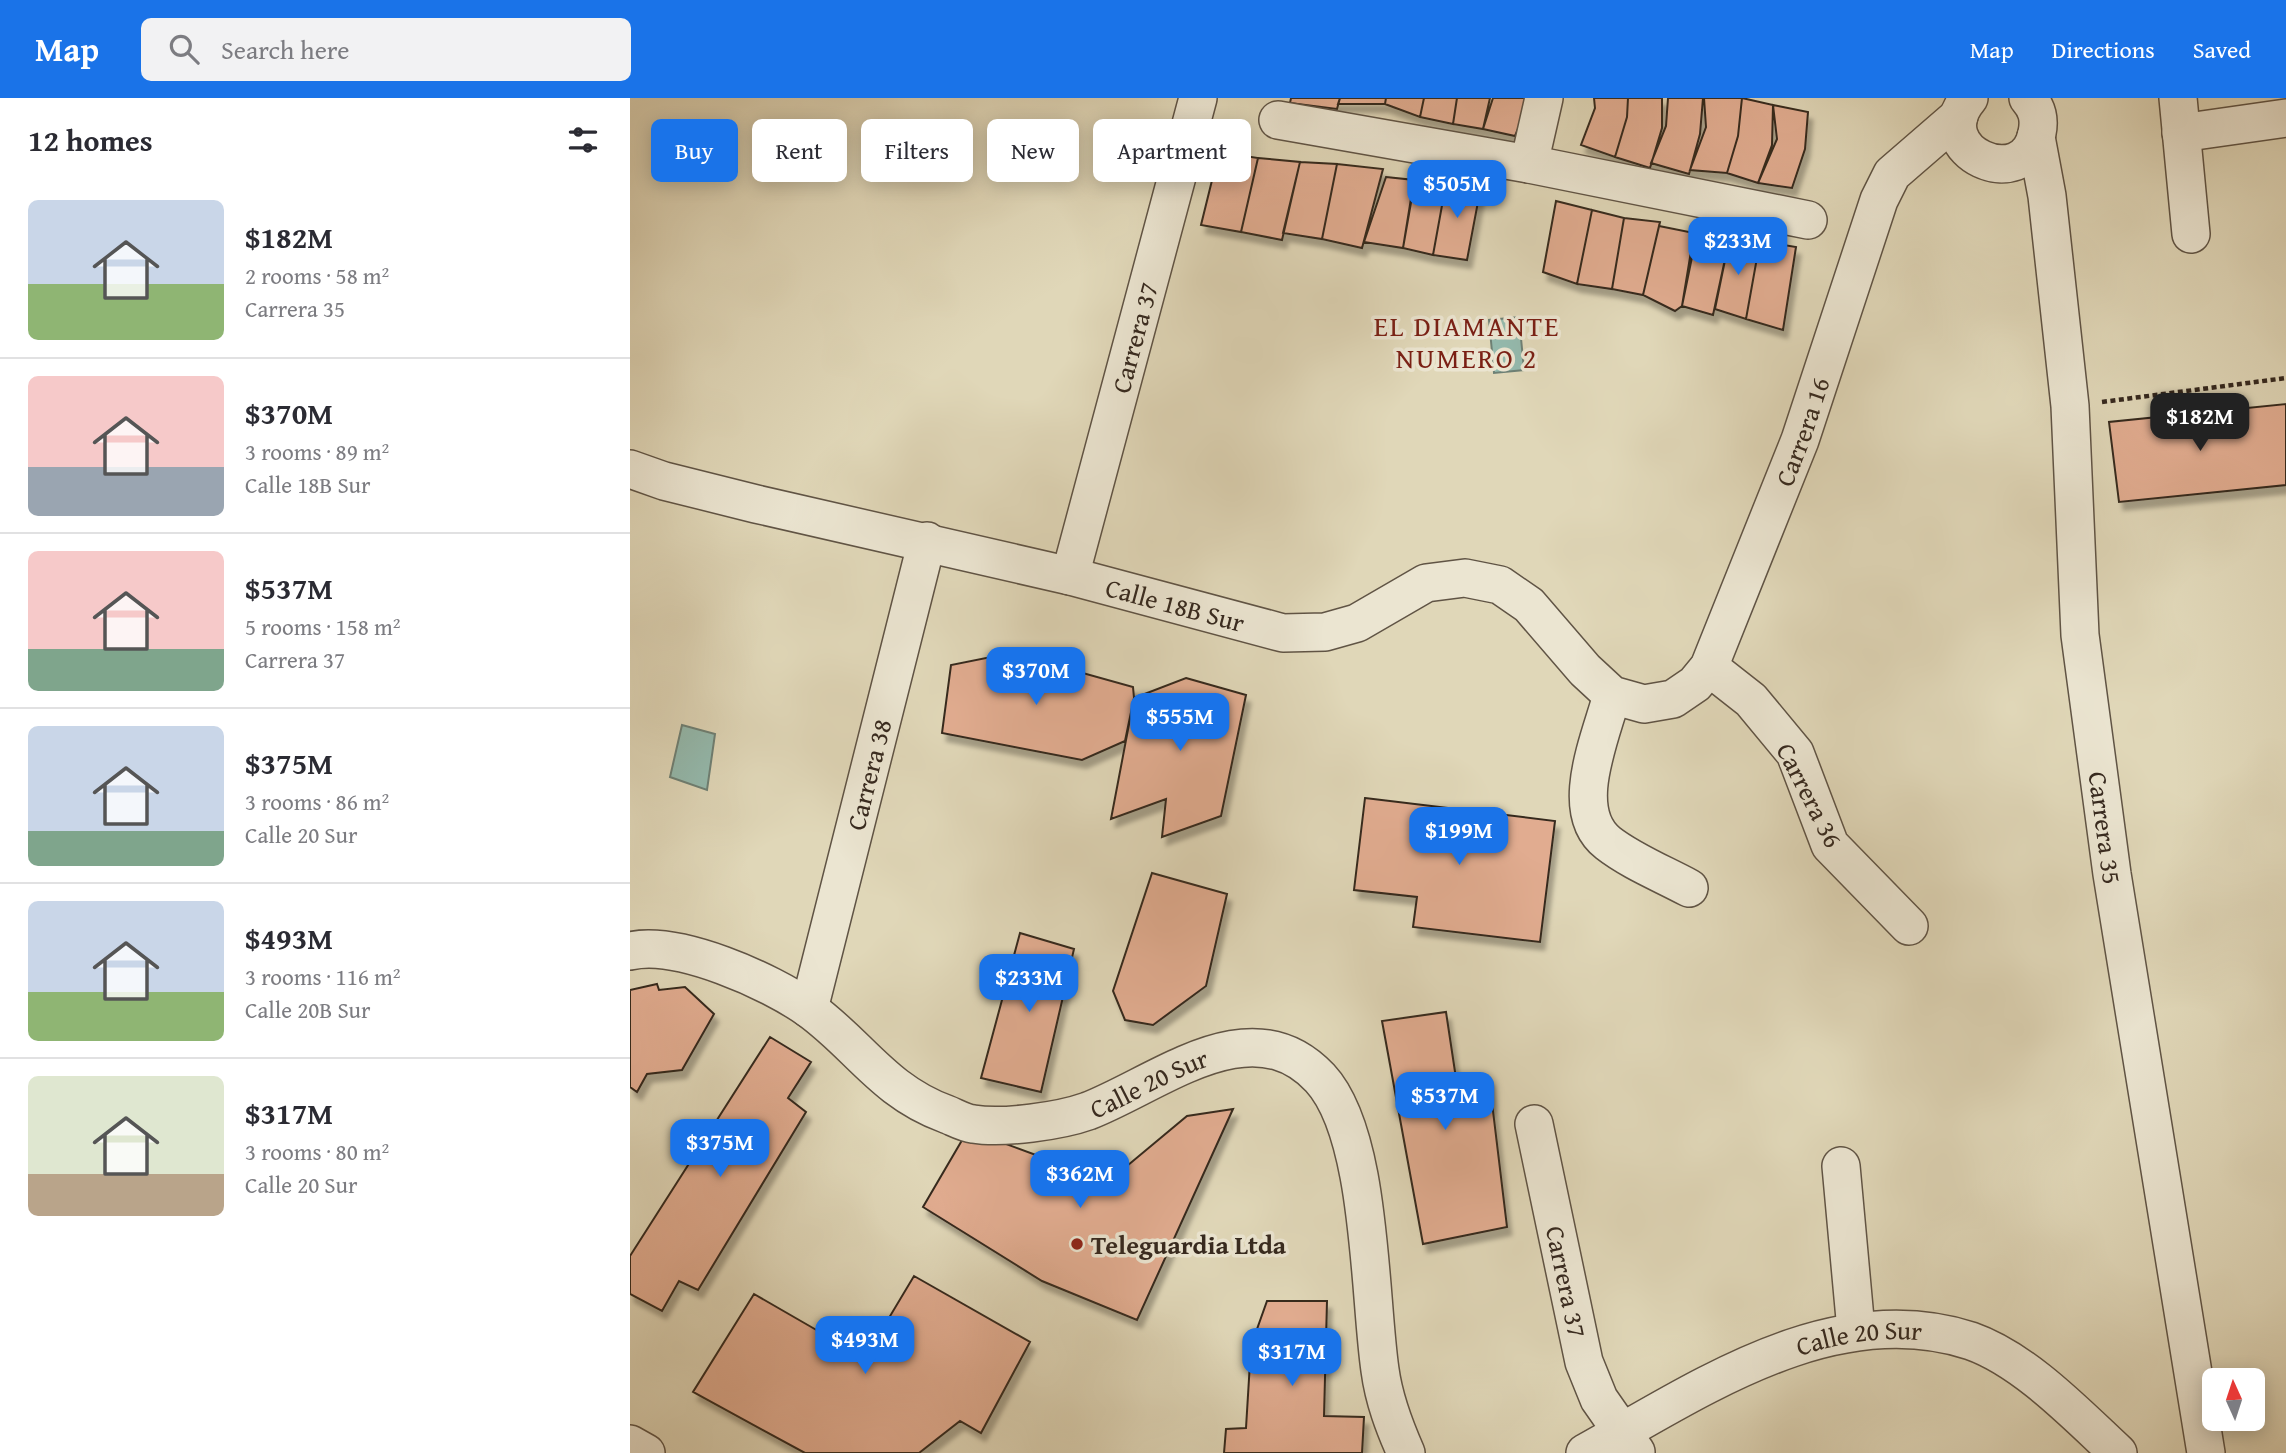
<!DOCTYPE html>
<meta charset="utf-8">
<style>
body{margin:0;font-family:"Gentium Book Plus",serif;background:#f2f2f3;color:#2b2b33;height:100vh;display:flex;flex-direction:column;font-size:26px;white-space:nowrap}
*{box-sizing:border-box;margin:0}
p{font-size:23px;color:#7c7c81}
.icon{flex:none;width:38px;height:38px;fill:none;stroke:currentColor;stroke-width:2;stroke-linecap:round;stroke-linejoin:round}
.map{position:relative;flex:1;overflow:hidden}
.sheet{display:flex;flex-direction:column;background:#fff;width:630px}
.sheet>*{flex:none}
.top-card{position:absolute;left:21px;top:21px;width:665px;height:63px;display:flex;gap:14px}
.needle{width:46px;rotate:357deg}
.tools{position:absolute;left:1572px;top:1270px;display:grid;gap:14px}
.tools a{display:grid;place-items:center;width:63px;height:63px;border-radius:10px;background:#fff;box-shadow:0 4px 18px #0003;font-size:35px}
.price{position:absolute;translate:-50% -60px;padding:0 16px;border-radius:14px;background:#1a73e8;color:#fff;font-size:23px;line-height:46px;filter:drop-shadow(0 2px 4px #0008)}
.price::after{content:'';position:absolute;left:50%;top:42px;width:21px;height:16px;margin-left:-10px;background:inherit;clip-path:polygon(0 0,100% 0,50% 100%)}
.price.current{background:#222;color:#fff}
ul{padding:0;list-style:none}
li{display:flex;align-items:center;gap:21px;height:175px;padding:0 28px}
li+li{border-top:2px solid #e1e1e2}
li span{display:grid;place-items:center;flex:none;width:196px;height:140px;border-radius:10px;color:#555}
li>.icon{margin-inline-start:auto}
span .icon{width:84px;height:84px;fill:#fffc;stroke-width:1}
li b{font-size:30px}
h2{display:flex;justify-content:space-between;align-items:center;height:84px;padding:0 28px;font-size:30px}
.chip{padding:0 24px;border-radius:10px;background:#fff;box-shadow:0 4px 18px #0003;font-size:24px;line-height:63px}
.chip.current{background:#1a73e8;color:#fff}
header{display:flex;align-items:center;gap:42px;box-sizing:border-box;height:98px;padding:0 35px;background:#1a73e8;color:#fff}
header strong{font-size:33px}
nav{display:flex;gap:38px;margin-inline-start:auto;font-size:24px}
.search{width:490px;height:63px;background:#f2f2f3;display:flex;align-items:center;gap:18px;box-sizing:border-box;padding:0 24px;border-radius:10px;color:#7c7c81;font-size:26px}
main{display:flex;flex:1;min-height:0}
.map>svg:first-child{display:block}
.water{fill:#94baae;stroke:#6e8075;stroke-width:2}
.building{fill:#e1ac90;stroke:#36291f;stroke-width:2;filter:url(#shadow)}
.lines{fill:none;stroke-linecap:round;stroke-linejoin:round}
.minor-casing{stroke:#605445;stroke-width:40}
.path{stroke:#36291f;stroke-width:4.5;stroke-dasharray:5 3.5;stroke-linecap:butt}
.minor{stroke:#ebe5d1;stroke-width:37}
.poi-dot{fill:#8f2418;stroke:#ebe5d1;stroke-width:2.5}
.labels{text-anchor:middle;dominant-baseline:central;stroke-width:7;stroke-linejoin:round;paint-order:stroke}
.street-label{font-size:26px;fill:#36291f;stroke:#ebe5d1}
.poi-label{font-size:26px;font-weight:bold;fill:#36291f;stroke:#ebe5d1;text-anchor:start}
.neighbourhood-label{font-size:28px;letter-spacing:2px;fill:#7a1f14;stroke:#ebe5d1}
</style>
<header>
<strong>Map</strong>
<div class="search"><svg class="icon" aria-label="search" viewBox="0 0 24 24"><circle cx="10" cy="10" r="6"/><path d="M15 15l6 6"/></svg>Search here</div>
<nav><a>Map</a><a>Directions</a><a>Saved</a></nav>
</header>
<main>
<section class="sheet">
<h2>12 homes<svg class="icon" aria-label="filters" viewBox="0 0 24 24"><path d="M4 7h16M4 17h16"/><circle cx="9" cy="7" r="2"/><circle cx="15" cy="17" r="2"/></svg></h2>
<ul>
<li><span style="background:linear-gradient(#c9d6e8 60%,#8fb573 0)"><svg class="icon" aria-label="home" viewBox="0 0 24 24"><path d="M3 11l9-7 9 7M6 9v11h12V9"/></svg></span><div><b>$182M</b><p>2 rooms · 58 m²</p><p>Carrera 35</p></div></li>
<li><span style="background:linear-gradient(#f6c9c9 65%,#9aa5b1 0)"><svg class="icon" aria-label="home" viewBox="0 0 24 24"><path d="M3 11l9-7 9 7M6 9v11h12V9"/></svg></span><div><b>$370M</b><p>3 rooms · 89 m²</p><p>Calle 18B Sur</p></div></li>
<li><span style="background:linear-gradient(#f6c9c9 70%,#7fa58c 0)"><svg class="icon" aria-label="home" viewBox="0 0 24 24"><path d="M3 11l9-7 9 7M6 9v11h12V9"/></svg></span><div><b>$537M</b><p>5 rooms · 158 m²</p><p>Carrera 37</p></div></li>
<li><span style="background:linear-gradient(#c9d6e8 75%,#7fa58c 0)"><svg class="icon" aria-label="home" viewBox="0 0 24 24"><path d="M3 11l9-7 9 7M6 9v11h12V9"/></svg></span><div><b>$375M</b><p>3 rooms · 86 m²</p><p>Calle 20 Sur</p></div></li>
<li><span style="background:linear-gradient(#c9d6e8 65%,#8fb573 0)"><svg class="icon" aria-label="home" viewBox="0 0 24 24"><path d="M3 11l9-7 9 7M6 9v11h12V9"/></svg></span><div><b>$493M</b><p>3 rooms · 116 m²</p><p>Calle 20B Sur</p></div></li>
<li><span style="background:linear-gradient(#dfe7d0 70%,#b9a48a 0)"><svg class="icon" aria-label="home" viewBox="0 0 24 24"><path d="M3 11l9-7 9 7M6 9v11h12V9"/></svg></span><div><b>$317M</b><p>3 rooms · 80 m²</p><p>Calle 20 Sur</p></div></li>
</ul>
</section>
<div class="map">
<svg width="1656" height="1355" viewBox="0 0 1656 1355">
<defs>
<filter id="shadow"><feDropShadow dx="4.5" dy="8" stdDeviation="2" flood-color="#0004"/></filter>
</defs>
<rect width="100%" height="100%" fill="#e0d7b8"/>
<filter id="stains"><feTurbulence type="fractalNoise" baseFrequency=".00286" numOctaves="4"/><feColorMatrix values="0 0 0 0 .2 0 0 0 0 .09 0 0 0 0 .02 0 0 0 .5 -.17"/></filter>
<radialGradient id="worn" r=".72"><stop offset=".6" stop-color="#630" stop-opacity="0"/><stop offset="1" stop-color="#630" stop-opacity=".3"/></radialGradient>
<path class="water" d="M 889,219 L 894,272 L 864,275 L 859,222 Z
M 52,627 L 85,636 L 77,692 L 40,679 Z"/>
<path class="building" d="M 661,0 L 710,0 L 707,11 L 660,5 Z
M 710,0 L 756,0 L 755,6 L 708,6 Z
M 756,0 L 794,0 L 790,19 L 755,6 Z
M 794,0 L 827,0 L 823,26 L 790,19 Z
M 827,0 L 860,0 L 853,31 L 823,26 Z
M 863,0 L 901,0 L 885,38 L 853,31 Z
M 964,0 L 998,0 L 997,19 L 985,59 L 951,47 L 965,10 Z
M 998,0 L 1032,0 L 1032,30 L 1020,70 L 985,59 L 997,19 Z
M 1038,0 L 1073,0 L 1070,36 L 1059,76 L 1021,65 L 1036,28 Z
M 1074,0 L 1112,0 L 1108,38 L 1097,75 L 1060,72 L 1076,29 Z
M 1112,0 L 1143,7 L 1142,47 L 1128,85 L 1097,75 L 1108,38 Z
M 1143,7 L 1178,14 L 1175,51 L 1162,90 L 1128,85 L 1147,41 Z
M 589,54 L 628,60 L 611,134 L 571,127 Z
M 628,60 L 670,64 L 652,142 L 611,134 Z
M 670,64 L 707,66 L 692,141 L 653,135 Z
M 707,66 L 753,71 L 732,150 L 692,141 Z
M 786,76 L 817,80 L 803,157 L 773,150 Z
M 756,79 L 784,82 L 773,150 L 734,144 Z
M 817,80 L 851,88 L 837,162 L 803,157 Z
M 926,103 L 962,112 L 947,186 L 913,174 Z
M 962,112 L 994,120 L 982,191 L 947,186 Z
M 994,120 L 1030,124 L 1013,197 L 982,191 Z
M 1029,128 L 1064,135 L 1052,208 L 1045,213 L 1013,197 Z
M 1068,130 L 1100,138 L 1083,217 L 1052,208 Z
M 1100,138 L 1130,143 L 1116,221 L 1085,211 Z
M 1130,143 L 1166,149 L 1153,232 L 1116,221 Z
M 1656,306 L 1656,387 L 1489,404 L 1479,324 Z
M 381,555 L 503,589 L 504,600 L 495,643 L 452,662 L 312,635 L 321,567 Z
M 556,580 L 616,597 L 591,718 L 532,739 L 536,701 L 481,721 L 504,600 Z
M 735,700 L 925,723 L 910,844 L 783,829 L 787,799 L 724,792 Z
M 522,775 L 597,796 L 576,888 L 523,927 L 495,922 L 483,893 Z
M 390,835 L 444,851 L 411,994 L 351,980 Z
M 27,886 L 29,892 L 55,889 L 84,916 L 52,972 L 17,976 L 7,994 L 0,989 L 0,892 Z
M 816,914 L 827,987 L 859,980 L 877,1129 L 793,1146 L 752,923 Z
M 140,939 L 181,964 L 158,1000 L 176,1014 L 68,1192 L 49,1183 L 32,1213 L 0,1196 L 0,1158 Z
M 603,1011 L 507,1222 L 412,1183 L 293,1109 L 338,1032 L 414,1060 L 485,1078 L 557,1018 Z
M 284,1178 L 400,1244 L 351,1335 L 330,1323 L 289,1355 L 175,1355 L 63,1294 L 124,1196 L 235,1260 Z
M 637,1203 L 697,1203 L 694,1318 L 734,1319 L 732,1355 L 594,1355 L 596,1331 L 616,1330 L 621,1248 Z"/>
<g class="lines">
<g class="minor-casing">
<g id="minor">
<path d="M 1339,0 C 1294,53 1395,98 1407,35 C 1410,21 1407,10 1398,0"/>
<path d="M 1548,0 L 1561,136"/>
<path d="M 648,22 L 899,66 L 1178,122"/>
<path d="M 1551,35 L 1656,20"/>
<path id="s1" d="M 1406,39 L 1417,98 L 1440,308 L 1450,537 L 1482,776 L 1576,1355"/>
<path d="M 899,66 L 914,0"/>
<path id="s2" d="M 0,371 L 34,383 L 126,406 L 440,478 L 653,535 L 695,534 L 727,525 L 796,485 L 835,480 L 870,487 L 899,507 L 955,572 L 982,597 L 1014,606 L 1043,601 L 1065,586 L 1079,569 L 1170,342 L 1249,102 L 1262,76 L 1329,18"/>
<path id="s3" d="M 440,478 L 568,0"/>
<path d="M 1079,569 L 1121,602 L 1165,655 L 1200,747 L 1279,828"/>
<path d="M 982,597 C 971,639 937,713 978,745 C 1001,763 1033,776 1059,790"/>
<path id="s4" d="M 0,853 C 48,842 140,883 179,911 C 229,947 253,993 316,1016 C 324,1019 334,1025 343,1026 C 373,1031 430,1023 458,1013 C 530,985 621,907 690,980 C 742,1036 739,1197 750,1272 C 754,1302 764,1328 776,1355"/>
<path id="s5" d="M 179,911 L 297,443"/>
<path id="s6" d="M 904,1026 L 954,1264 L 969,1301 L 1006,1354"/>
<path d="M 1211,1068 L 1226,1232"/>
<path d="M 0,1346 L 16,1355"/>
<path id="s7" d="M 955,1355 C 1070,1291 1204,1198 1341,1243 C 1395,1262 1447,1317 1488,1355"/>
</g>
</g>
<path class="path" d="M 1472,304 L 1656,280"/>
<use href="#minor" class="minor"/>
</g>
<circle class="poi-dot" cx="447" cy="1146" r="7"/>
<g class="labels">
<g class="street-label">
<text stroke="none"><textPath href="#s3" startOffset="247">Carrera 37</textPath></text>
<text stroke="none"><textPath href="#s2" startOffset="1426">Carrera 16</textPath></text>
<text stroke="none"><textPath href="#s2" startOffset="562">Calle 18B Sur</textPath></text>
<text stroke="none"><textPath href="#s5" startOffset="242">Carrera 38</textPath></text>
<text transform="translate(1180 697) rotate(63)">Carrera 36</text>
<text stroke="none"><textPath href="#s1" startOffset="695">Carrera 35</textPath></text>
<text stroke="none"><textPath href="#s4" startOffset="578">Calle 20 Sur</textPath></text>
<text stroke="none"><textPath href="#s6" startOffset="161">Carrera 37</textPath></text>
<text stroke="none"><textPath href="#s7" startOffset="301">Calle 20 Sur</textPath></text>
</g>
<g class="poi-label">
<text x="461" y="1146">Teleguardia Ltda</text>
</g>
<g class="neighbourhood-label">
<text x="837" y="227">EL DIAMANTE<tspan x="837" dy="32">NUMERO 2</tspan></text>
</g>
</g>
<rect width="100%" height="100%" filter="url(#stains)"/>
<rect width="100%" height="100%" fill="url(#worn)"/>
</svg>
<div class="tools">
<a><svg class="needle" viewBox="-14 -14 28 28"><path d="M0-13l5 13h-10z" fill="#e53935"/><path d="M0 13l5-13h-10z" fill="#7c7c81"/></svg></a>
</div>
<b class="price" style="left:827px;top:122px">$505M</b>
<b class="price" style="left:1108px;top:179px">$233M</b>
<b class="price current" style="left:1570px;top:355px">$182M</b>
<b class="price" style="left:406px;top:609px">$370M</b>
<b class="price" style="left:550px;top:655px">$555M</b>
<b class="price" style="left:829px;top:769px">$199M</b>
<b class="price" style="left:399px;top:916px">$233M</b>
<b class="price" style="left:815px;top:1034px">$537M</b>
<b class="price" style="left:90px;top:1081px">$375M</b>
<b class="price" style="left:450px;top:1112px">$362M</b>
<b class="price" style="left:235px;top:1278px">$493M</b>
<b class="price" style="left:662px;top:1290px">$317M</b>
<div class="top-card">
<a class="chip current">Buy</a>
<a class="chip">Rent</a>
<a class="chip">Filters</a>
<a class="chip">New</a>
<a class="chip">Apartment</a>
</div>
</div>
</main>
